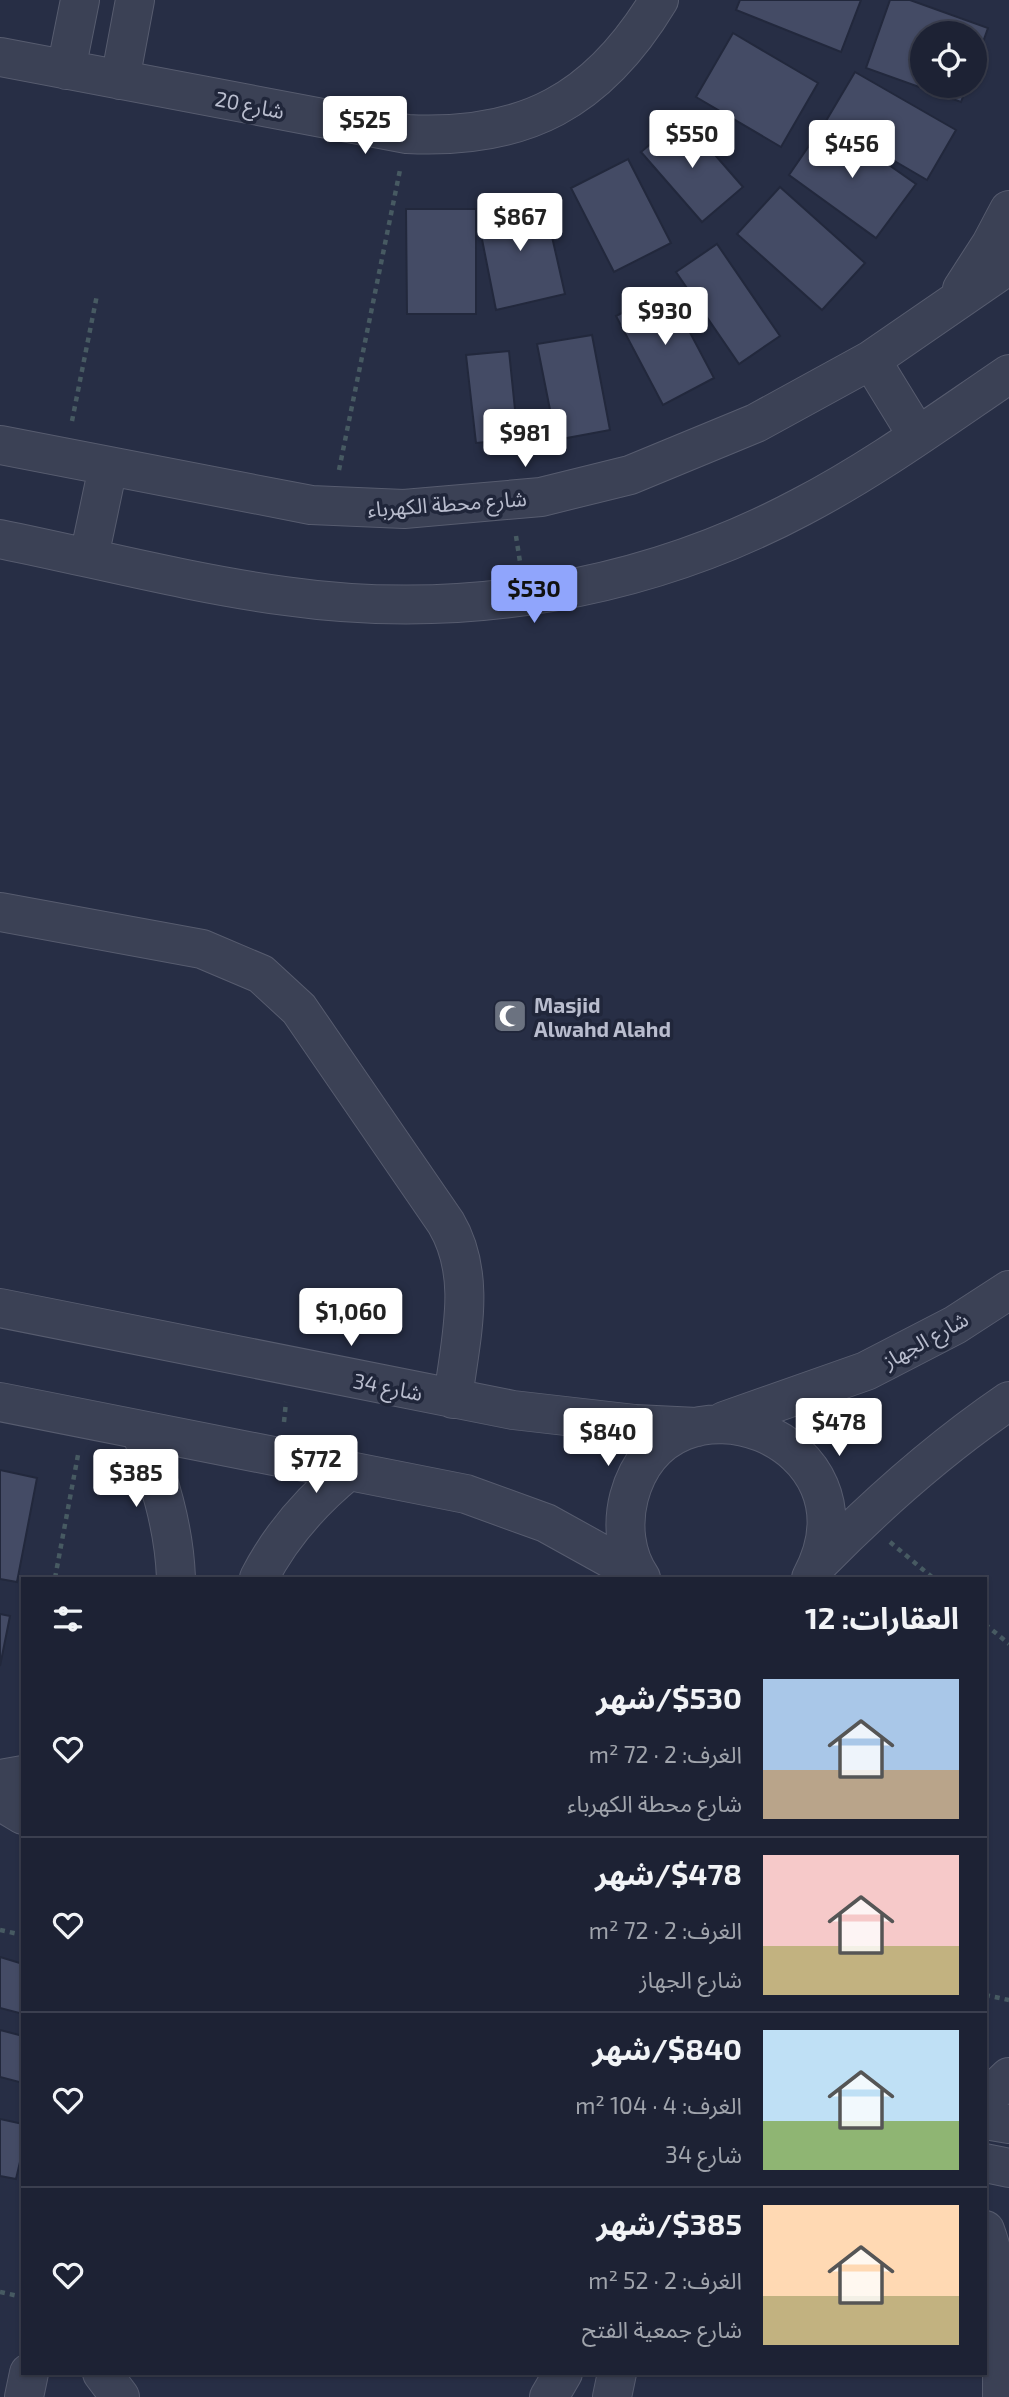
<!DOCTYPE html>
<html lang="ar">
<meta charset="utf-8">
<style>
body{margin:0;font-family:"Exo 2","Noto Sans Arabic",sans-serif;background:#252a3c;color:#f1f3f6;direction:rtl;height:100vh;display:flex;flex-direction:column;font-size:26px;white-space:nowrap}
*{box-sizing:border-box;margin:0}
p{font-size:23px;color:#a0a4ac}
.icon{flex:none;width:38px;height:38px;fill:none;stroke:currentColor;stroke-width:2;stroke-linecap:round;stroke-linejoin:round}
.map{position:relative;flex:1;overflow:hidden;direction:ltr}
.side{position:absolute;left:21px;top:1577px;width:966px;height:798px;display:flex;flex-direction:column;background:#1d2234;border-radius:0px;box-shadow:0 2px 5px #0004,0 0 0 2px #3b3f4f;direction:rtl}
.side>*{flex:none}
.fabs{position:absolute;left:910px;top:21px;display:grid;gap:14px}
.fabs a{display:grid;place-items:center;width:77px;height:77px;border-radius:50%;background:#1d2234;box-shadow:0 2px 5px #0004,0 0 0 2px #3b3f4f;font-size:35px}
.price{position:absolute;translate:-50% -60px;padding:0 16px;border-radius:7px;background:#fff;color:#222;font-size:23px;line-height:46px;filter:drop-shadow(0 2px 4px #0008)}
.price::after{content:'';position:absolute;left:50%;top:42px;width:21px;height:16px;margin-left:-10px;background:inherit;clip-path:polygon(0 0,100% 0,50% 100%)}
.price.current{background:#90a5fc;color:#111}
ul{padding:0;list-style:none}
li{display:flex;align-items:center;gap:21px;height:175px;padding:0 28px}
li+li{border-top:2px solid #3b3f4f}
li span{display:grid;place-items:center;flex:none;width:196px;height:140px;border-radius:0px;color:#555}
li>.icon{margin-inline-start:auto}
span .icon{width:84px;height:84px;fill:#fffc;stroke-width:1}
li b{font-size:30px}
h2{display:flex;justify-content:space-between;align-items:center;height:84px;padding:0 28px;font-size:30px}
.map>svg:first-child{display:block}
.building{fill:#444b65;stroke:#22283c;stroke-width:2}
.lines{fill:none;stroke-linecap:round;stroke-linejoin:round}
.minor-casing{stroke:#575c6f;stroke-width:40}
.path{stroke:#475a62;stroke-width:4.5;stroke-dasharray:5 5;stroke-linecap:butt}
.minor{stroke:#3b4155;stroke-width:38}
.labels{text-anchor:middle;dominant-baseline:central;stroke-width:7;stroke-linejoin:round;paint-order:stroke}
.street-label{font-size:21px;fill:#b9bdce;stroke:#20263a}
.poi-label{font-size:21px;font-weight:bold;fill:#b9bdce;stroke:#20263a;text-anchor:start}
</style>
<div class="map">
<svg width="1009" height="2397" viewBox="0 0 1009 2397">
<rect width="100%" height="100%" fill="#272e45"/>
<path class="building" d="M 740,0 L 861,0 L 841,52 L 736,10 Z
M 890,0 L 910,0 L 988,28 L 975,64 L 975,33 L 922,33 L 922,86 L 967,86 L 961,102 L 866,68 Z
M 733,33 L 818,83 L 781,147 L 696,97 Z
M 855,72 L 956,130 L 927,180 L 826,121 Z
M 682,117 L 743,187 L 702,222 L 641,152 Z
M 826,121 L 916,184 L 876,238 L 789,175 Z
M 628,159 L 671,243 L 614,272 L 571,188 Z
M 780,187 L 865,263 L 822,310 L 737,234 Z
M 543,197 L 565,294 L 496,310 L 476,209 Z
M 406,209 L 476,209 L 476,314 L 407,314 Z
M 717,244 L 780,336 L 739,364 L 676,272 Z
M 667,289 L 714,378 L 663,405 L 616,316 Z
M 592,335 L 610,430 L 556,440 L 537,344 Z
M 509,351 L 518,439 L 476,443 L 466,355 Z
M 0,1470 L 37,1478 L 17,1582 L 0,1579 Z
M 0,1614 L 10,1616 L 0,1666 Z
M 0,1957 L 23,1964 L 23,2014 L 0,2008 Z
M 0,2030 L 23,2036 L 23,2083 L 0,2077 Z
M 0,2119 L 23,2124 L 23,2149 L 16,2179 L 0,2176 Z"/>
<g class="lines">
<g class="minor-casing">
<path id="minor" d="M 0,57 L 407,134 C 525,140 598,101 659,0
M 66,70 L 80,0
M 120,80 L 135,0
M 962,289 L 991,244 L 1009,210
M 871,360 L 917,435
M 0,445 L 311,505 L 404,509 L 541,497 L 630,475 L 756,423 L 871,360 L 1009,265
M 0,539 C 94,558 189,583 285,596 C 461,621 643,591 801,507 C 874,469 941,420 1009,374
M 89,557 L 108,467
M 0,912 L 202,949 L 261,974 L 299,1009 L 446,1223 C 478,1277 460,1340 453,1399
M 0,1308 L 513,1410 L 635,1424 L 697,1427
M 0,1402 L 466,1494 L 546,1523 L 638,1574
M 724,1421 L 866,1371 L 955,1325 L 1009,1290
M 140,1430 C 159,1478 174,1526 176,1578
M 820,1562 C 879,1502 940,1448 1009,1401
M 259,1578 C 281,1535 310,1502 348,1471
M 641,1578 C 625,1555 622,1524 629,1497 C 666,1357 886,1438 811,1578
M 0,1779 L 23,1775
M 0,1801 L 23,1815
M 985,2100 L 1009,2077
M 985,2120 L 1009,2124
M 985,2163 L 1009,2168
M 985,2230 C 1005,2284 1002,2340 1002,2397
M 102,2373 L 120,2397
M 24,2397 L 29,2373
M 549,2397 L 563,2373
M 612,2397 L 617,2373"/>
</g>
<path class="path" d="M 72,421 L 97,295
M 339,470 L 400,170
M 516,536 L 520,562
M 284,1422 L 286,1402
M 890,1542 L 933,1578
M 55,1578 L 78,1455
M 985,1624 L 1009,1644
M 0,1930 L 23,1935
M 985,1995 L 1009,2000
M 0,2292 L 23,2297"/>
<use href="#minor" class="minor"/>
</g>
<defs>
<g id="mosque-square" transform="scale(1.75)"><rect x="-9" y="-9" width="18" height="18" rx="4" fill="#6b7280" stroke="#20263a"/><path d="M3.5-4.9A6 6 0 1 0 3.5 4.9A5 5 0 1 1 3.5-4.9Z" fill="#fff"/></g>
</defs>
<g fill-rule="evenodd">
<use href="#mosque-square" x="510" y="1016"/>
</g>
<g class="labels">
<g class="street-label">
<text transform="translate(250 104) rotate(11)">شارع 20</text>
<text transform="translate(447 503) rotate(-4)">شارع محطة الكهرباء</text>
<text transform="translate(925 1339) rotate(-29)">شارع الجهاز</text>
<text transform="translate(388 1386) rotate(11)">شارع 34</text>
</g>
<g class="poi-label">
<text x="534" y="1004">Masjid<tspan x="534" dy="24">Alwahd Alahd</tspan></text>
</g>
</g>
</svg>
<div class="fabs">
<a><svg class="icon" aria-label="locate" viewBox="0 0 24 24"><circle cx="12" cy="12" r="6"/><path d="M12 2v4M12 18v4M2 12h4M18 12h4"/></svg></a>
</div>
<b class="price" style="left:365px;top:156px">$525</b>
<b class="price" style="left:692px;top:170px">$550</b>
<b class="price" style="left:852px;top:180px">$456</b>
<b class="price" style="left:520px;top:253px">$867</b>
<b class="price" style="left:665px;top:347px">$930</b>
<b class="price" style="left:525px;top:469px">$981</b>
<b class="price current" style="left:534px;top:625px">$530</b>
<b class="price" style="left:351px;top:1348px">$1,060</b>
<b class="price" style="left:839px;top:1458px">$478</b>
<b class="price" style="left:608px;top:1468px">$840</b>
<b class="price" style="left:316px;top:1495px">$772</b>
<b class="price" style="left:136px;top:1509px">$385</b>
<section class="side">
<h2>العقارات: 12<svg class="icon" aria-label="filters" viewBox="0 0 24 24"><path d="M4 7h16M4 17h16"/><circle cx="9" cy="7" r="2"/><circle cx="15" cy="17" r="2"/></svg></h2>
<ul>
<li><span style="background:linear-gradient(#a9c7e8 65%,#b9a48a 0)"><svg class="icon" aria-label="home" viewBox="0 0 24 24"><path d="M3 11l9-7 9 7M6 9v11h12V9"/></svg></span><div><b>$530/شهر</b><p>الغرف: 2 · 72 m²</p><p>شارع محطة الكهرباء</p></div><svg class="icon" aria-label="heart" viewBox="0 0 24 24"><path d="M12 20l-8-8c-3-5 5-10 8-4 3-6 11-1 8 4z"/></svg></li>
<li><span style="background:linear-gradient(#f6c9c9 65%,#c2b280 0)"><svg class="icon" aria-label="home" viewBox="0 0 24 24"><path d="M3 11l9-7 9 7M6 9v11h12V9"/></svg></span><div><b>$478/شهر</b><p>الغرف: 2 · 72 m²</p><p>شارع الجهاز</p></div><svg class="icon" aria-label="heart" viewBox="0 0 24 24"><path d="M12 20l-8-8c-3-5 5-10 8-4 3-6 11-1 8 4z"/></svg></li>
<li><span style="background:linear-gradient(#bfe0f5 65%,#8fb573 0)"><svg class="icon" aria-label="home" viewBox="0 0 24 24"><path d="M3 11l9-7 9 7M6 9v11h12V9"/></svg></span><div><b>$840/شهر</b><p>الغرف: 4 · 104 m²</p><p>شارع 34</p></div><svg class="icon" aria-label="heart" viewBox="0 0 24 24"><path d="M12 20l-8-8c-3-5 5-10 8-4 3-6 11-1 8 4z"/></svg></li>
<li><span style="background:linear-gradient(#ffd9b3 65%,#c2b280 0)"><svg class="icon" aria-label="home" viewBox="0 0 24 24"><path d="M3 11l9-7 9 7M6 9v11h12V9"/></svg></span><div><b>$385/شهر</b><p>الغرف: 2 · 52 m²</p><p>شارع جمعية الفتح</p></div><svg class="icon" aria-label="heart" viewBox="0 0 24 24"><path d="M12 20l-8-8c-3-5 5-10 8-4 3-6 11-1 8 4z"/></svg></li>
</ul>
</section>
</div>
